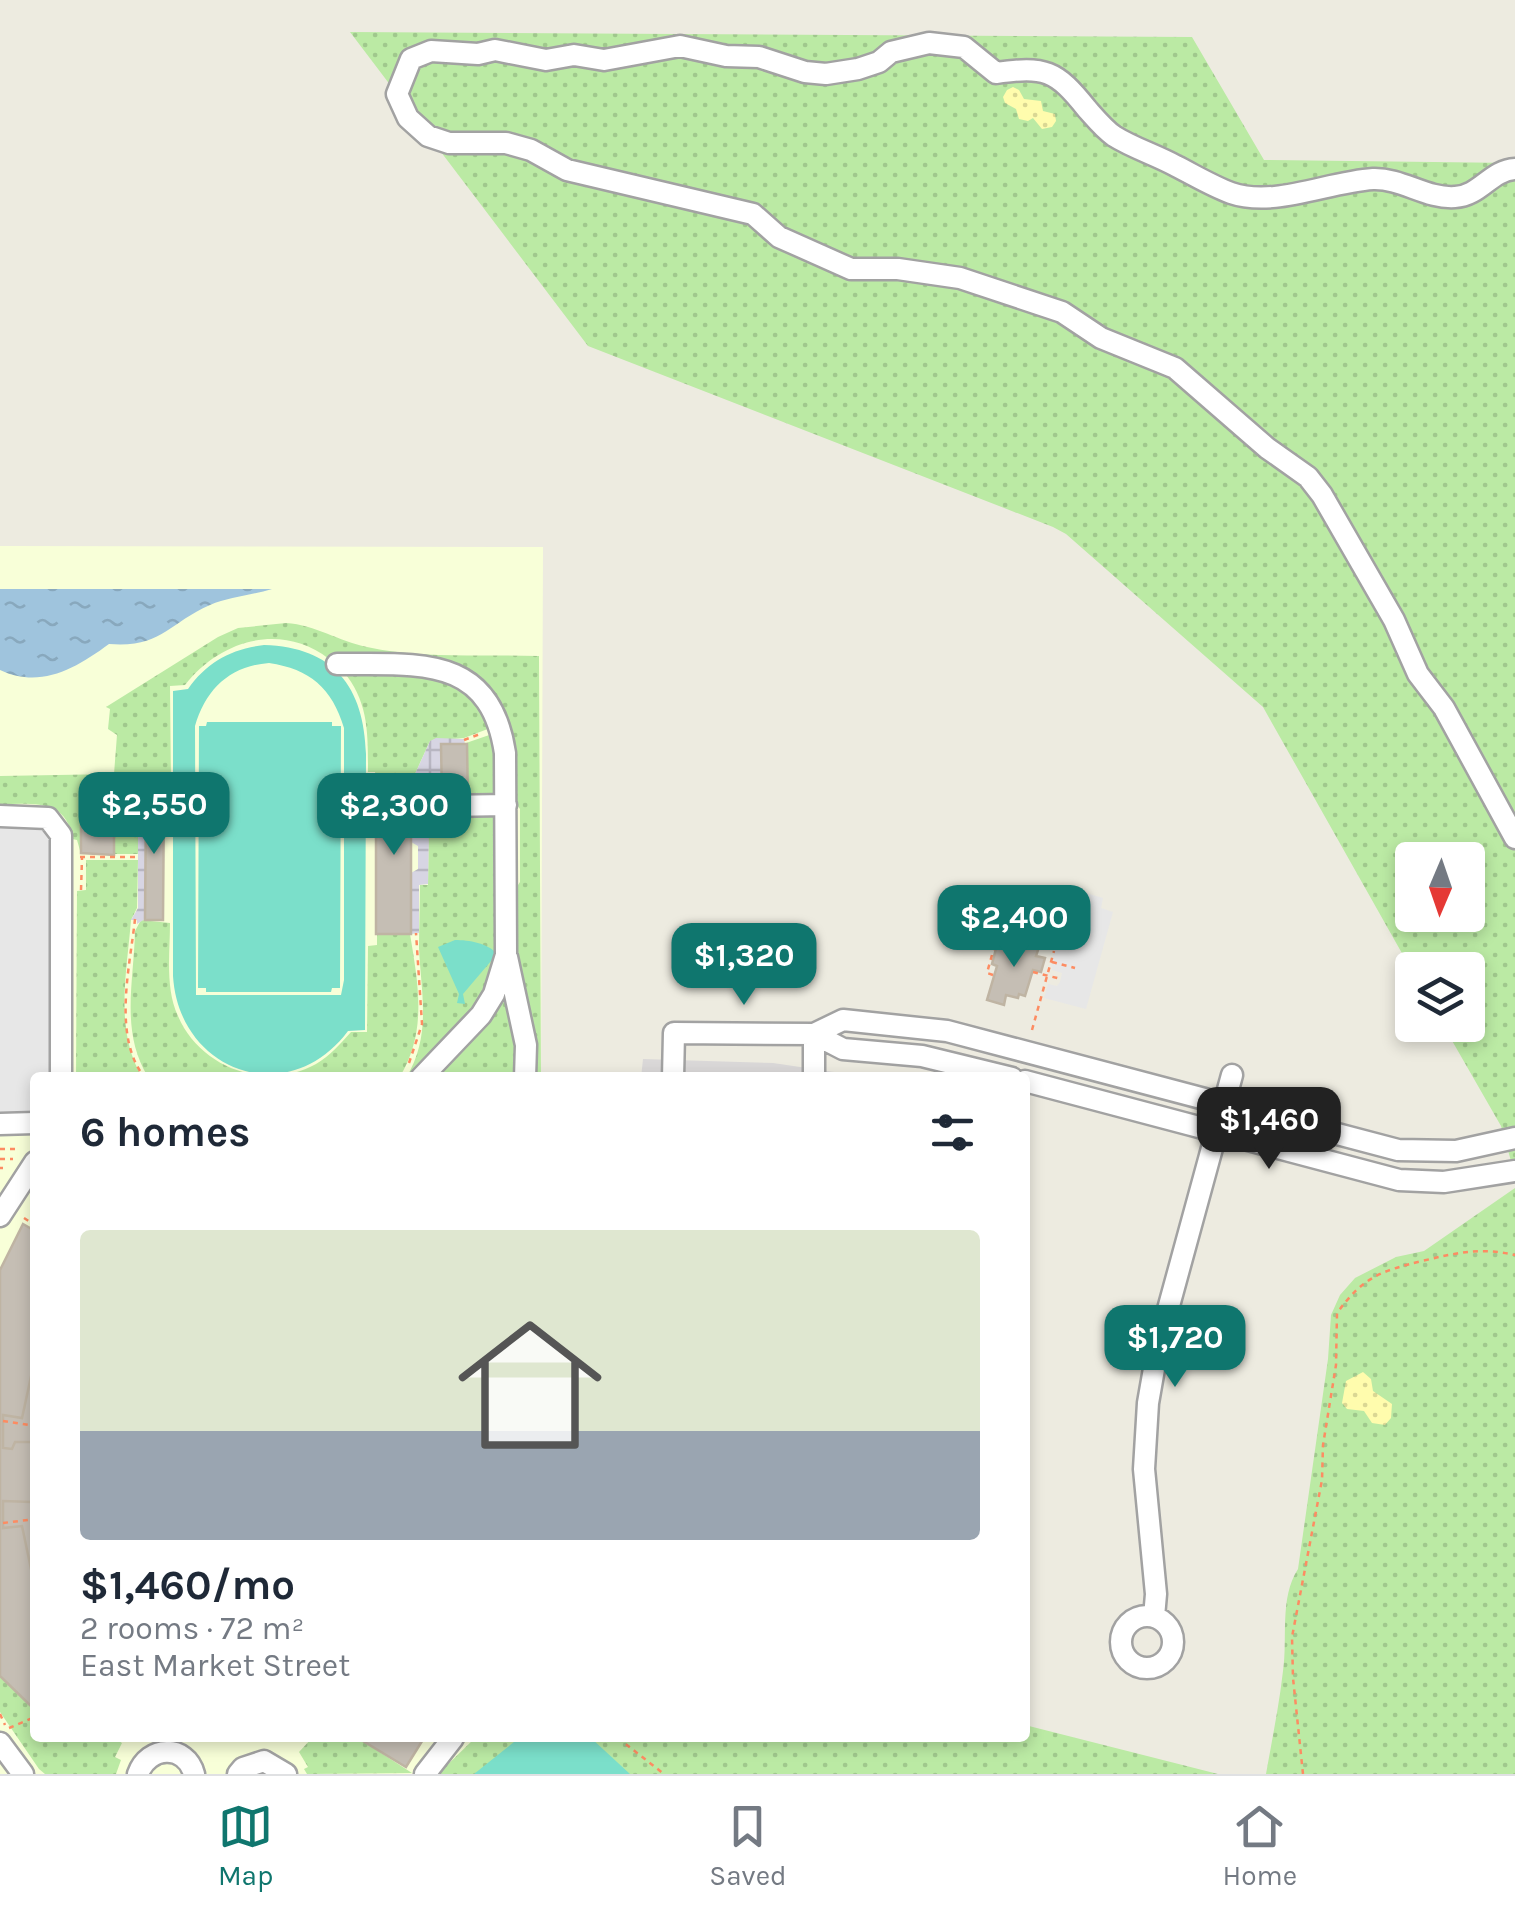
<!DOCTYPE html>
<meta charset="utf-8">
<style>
body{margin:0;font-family:Karla,sans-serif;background:#f2f2f3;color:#1f2937;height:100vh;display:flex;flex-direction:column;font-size:38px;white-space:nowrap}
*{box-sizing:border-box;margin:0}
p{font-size:32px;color:#747a83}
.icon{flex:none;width:55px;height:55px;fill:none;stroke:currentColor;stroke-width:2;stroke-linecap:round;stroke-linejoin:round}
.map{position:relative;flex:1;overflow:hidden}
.side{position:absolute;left:30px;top:1072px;width:1000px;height:670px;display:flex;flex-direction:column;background:#fff;border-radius:10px;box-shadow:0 5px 15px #0003}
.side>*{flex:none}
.needle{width:65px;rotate:182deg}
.controls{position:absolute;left:1395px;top:842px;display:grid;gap:20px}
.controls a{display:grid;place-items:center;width:90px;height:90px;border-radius:10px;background:#fff;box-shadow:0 5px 15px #0003;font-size:50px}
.price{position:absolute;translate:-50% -85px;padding:0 22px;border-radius:20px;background:#0f766e;color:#fff;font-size:32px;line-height:65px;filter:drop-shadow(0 2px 5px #0008)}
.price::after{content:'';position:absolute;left:50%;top:60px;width:30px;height:22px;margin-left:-15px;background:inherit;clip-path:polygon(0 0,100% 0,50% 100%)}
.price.active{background:#222;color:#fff}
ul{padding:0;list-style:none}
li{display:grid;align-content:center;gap:20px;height:530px;padding:0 50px}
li+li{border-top:2px solid #e0e1e3}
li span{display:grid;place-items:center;height:310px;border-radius:10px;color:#555}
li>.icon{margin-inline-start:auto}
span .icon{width:180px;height:180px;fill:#fffc;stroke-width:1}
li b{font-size:42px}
h2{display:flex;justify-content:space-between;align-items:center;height:120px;padding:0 50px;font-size:42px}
.tabs{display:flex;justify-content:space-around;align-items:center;height:140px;border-top:2px solid #e0e1e3;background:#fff;font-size:28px;color:#747a83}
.tabs a{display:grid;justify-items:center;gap:5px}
.tabs .active{color:#0f766e}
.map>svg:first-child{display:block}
.residential{fill:#dad8d8}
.education{fill:#f8ffd8}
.grass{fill:url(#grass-dots);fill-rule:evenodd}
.sand{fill:url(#sand-dots)}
.pitch{fill:#7bdfca;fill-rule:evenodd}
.parking{fill:#e7e7e7}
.plaza{fill:url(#plaza-grid)}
.water{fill:url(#water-ripples)}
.building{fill:#c5beb4;stroke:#bfb4a3;stroke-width:2.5}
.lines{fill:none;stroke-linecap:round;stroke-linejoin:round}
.minor-casing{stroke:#a2a2a2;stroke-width:25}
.path{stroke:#fd8c62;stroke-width:2.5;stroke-dasharray:5 5;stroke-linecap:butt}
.minor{stroke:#fff;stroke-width:20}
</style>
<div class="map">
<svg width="1515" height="1774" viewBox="0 0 1515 1774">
<defs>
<pattern id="grass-dots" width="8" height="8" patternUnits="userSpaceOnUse" patternTransform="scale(2.5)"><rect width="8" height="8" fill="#bbeaa4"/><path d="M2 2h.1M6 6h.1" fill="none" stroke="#a0c88d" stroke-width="1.8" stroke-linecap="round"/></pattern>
<pattern id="sand-dots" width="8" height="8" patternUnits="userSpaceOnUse" patternTransform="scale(2.5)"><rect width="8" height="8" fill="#fffcad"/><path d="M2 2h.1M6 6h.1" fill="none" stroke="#dad794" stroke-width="1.8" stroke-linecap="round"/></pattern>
<pattern id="plaza-grid" width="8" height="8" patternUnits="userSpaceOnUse" patternTransform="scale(2.5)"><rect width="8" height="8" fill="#d7d5e3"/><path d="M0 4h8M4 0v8" fill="none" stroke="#b8b6c2"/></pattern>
<pattern id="water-ripples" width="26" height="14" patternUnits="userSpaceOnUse" patternTransform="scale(2.5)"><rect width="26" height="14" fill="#9fc4dd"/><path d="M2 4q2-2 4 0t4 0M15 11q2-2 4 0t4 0" fill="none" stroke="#88a8bd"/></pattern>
</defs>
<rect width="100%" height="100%" fill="#edebe0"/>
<path class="residential" d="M 643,1059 L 773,1063 L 868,1077 L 641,1078 Z"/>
<path class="education" d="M 0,546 L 543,547 L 541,1077 L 35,1078 L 35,1738 L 1025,1738 L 1154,1774 L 0,1774 Z"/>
<path class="grass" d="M 350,32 L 1192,37 L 1264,160 L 1515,163 L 1515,1175 L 1501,1126 L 1443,1025 L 1468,1025 L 1468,970 L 1412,971 L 1263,707 L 1066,534 L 1053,527 L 588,346 ZM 1412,860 L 1468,860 L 1468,915 L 1412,915 Z
M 286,623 C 316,625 338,641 367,647 C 422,659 483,654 539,656 L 541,1077 L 532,1077 L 517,966 L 512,894 L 520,882 L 520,809 L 512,798 L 480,684 L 329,659 C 281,622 220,640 185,685 L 170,686 L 171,784 L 139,783 L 133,789 L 133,803 L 138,808 L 138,854 L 114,854 L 114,828 L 100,824 L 80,826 L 81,854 L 77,840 L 72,839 C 68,798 31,804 0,804 L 0,776 L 114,774 L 117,735 L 108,729 L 110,709 L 106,707 L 218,637 L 238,628 Z
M 401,669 L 468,688 L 493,727 L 464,738 L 430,741 L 415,774 L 411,775 L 411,781 L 378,781 L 375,772 L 368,772 C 368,734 369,702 343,671 Z
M 498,732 L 495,796 L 469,801 L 466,743 Z
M 438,810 L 496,815 L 499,942 L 486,998 L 416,1077 L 406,1078 C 432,1035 421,994 419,948 C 419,927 420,906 420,885 L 428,885 L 429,829 Z
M 86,860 L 138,860 L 137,908 L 131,920 C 127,972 114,1030 142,1077 L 76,1078 L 77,891 L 86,890 Z
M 141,920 L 170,923 C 170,953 165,988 178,1016 C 200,1068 266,1092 316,1064 C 330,1056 340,1044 351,1032 L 367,1032 L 368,946 L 377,945 L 377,934 L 410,934 C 418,983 428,1032 399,1078 L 148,1077 C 120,1031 134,982 135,931 Z
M 504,978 L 515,1025 L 518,1077 L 429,1078 Z
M 1515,1188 L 1515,1774 L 1266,1774 C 1272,1740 1279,1706 1283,1671 C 1288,1639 1279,1598 1298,1569 L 1328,1359 L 1331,1315 L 1340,1295 L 1355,1278 L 1396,1257 L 1424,1251 Z
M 0,1676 L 35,1710 L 35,1738 L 114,1738 L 122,1743 L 115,1757 L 121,1760 L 116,1774 L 45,1774 L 39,1769 L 0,1712 Z
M 1025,1725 L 1218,1774 L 438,1774 L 475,1738 L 1025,1738 Z
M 312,1738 L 358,1738 L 412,1773 L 307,1774 L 304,1769 L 308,1767 L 299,1752 Z"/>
<path class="sand" d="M 1013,87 L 1019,90 L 1024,99 L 1041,101 L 1043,111 L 1055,114 L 1056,121 L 1052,127 L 1042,129 L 1033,118 L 1028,121 L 1019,119 L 1016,109 L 1005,103 L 1003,97 L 1007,90 Z
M 1363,1372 L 1371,1379 L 1373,1391 L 1392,1404 L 1391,1418 L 1385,1425 L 1372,1423 L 1364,1411 L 1347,1409 L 1342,1403 L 1346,1381 Z"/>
<path class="pitch" d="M 264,645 C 334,647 364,687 366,754 L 365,1030 L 348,1031 C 288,1111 179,1072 173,976 L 173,691 L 188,689 C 207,662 231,649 264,645 ZM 269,663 C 310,669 332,688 344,728 L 344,980 L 341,995 L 196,995 L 195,726 C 206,689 230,666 269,663 Z
M 207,722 L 332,722 L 332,726 L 341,726 L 340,988 L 332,988 L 331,992 L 206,992 L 206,988 L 198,988 L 199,726 L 206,726 Z
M 455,940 C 469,940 488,943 497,954 L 463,994 L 465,1004 L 457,1003 L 459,994 L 438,947 Z
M 519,1738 L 591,1738 L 630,1774 L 474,1774 Z"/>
<path class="parking" d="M 0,828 L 48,828 L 53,834 L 53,1077 L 35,1078 L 35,1112 L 0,1112 Z
M 1086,893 L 1103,898 L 1101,908 L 1113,912 L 1086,1009 L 1044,998 L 1048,984 L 1057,986 L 1060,982 L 1062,973 L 1052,970 L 1051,962 L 1070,897 L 1082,900 Z"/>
<path class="plaza" d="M 436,738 L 464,739 L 465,744 L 441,745 L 442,801 L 429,829 L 428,884 L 419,885 L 419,933 L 411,934 L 411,873 L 418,869 L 418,846 L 411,842 L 411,781 L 423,782 L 423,775 L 415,774 L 430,741 Z
M 139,784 L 145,784 L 145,919 L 137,924 L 137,920 L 131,920 L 138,908 L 138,808 L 133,802 L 133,789 Z"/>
<path class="water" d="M 0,589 L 272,589 C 253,595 229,597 210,605 C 167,624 162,648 109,644 C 75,669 40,689 0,670 Z"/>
<path class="building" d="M 441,744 L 467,744 L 468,801 L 442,802 Z
M 376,781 L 411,781 L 411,934 L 376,934 Z
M 146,794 L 164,794 L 163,920 L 145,920 Z
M 81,826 L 108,826 L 114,829 L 114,855 L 81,853 Z
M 1005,937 L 1039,947 L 1036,956 L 1045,958 L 1041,972 L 1033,970 L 1025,996 L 1019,994 L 1018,998 L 1006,995 L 1004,1005 L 987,1000 L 997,966 L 992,964 L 997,945 L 1002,947 Z
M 23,1224 L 35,1231 L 35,1358 L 22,1418 L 3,1415 L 3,1448 L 12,1449 L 15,1442 L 34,1442 L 35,1431 L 35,1513 L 32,1512 L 32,1502 L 3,1501 L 3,1528 L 22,1526 L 35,1588 L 35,1710 L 0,1676 L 0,1270 Z
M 23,1224 L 35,1231 L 35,1710 L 0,1676 L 0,1270 Z
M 358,1738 L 424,1738 L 406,1767 Z
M 358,1738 L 424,1738 L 406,1767 Z"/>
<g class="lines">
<g class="minor-casing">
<path id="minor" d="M 1515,169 C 1491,170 1480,196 1455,197 C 1426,199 1402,178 1373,179 C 1327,182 1274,208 1231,193 C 1212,186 1194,175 1176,166 C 1156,155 1133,148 1114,136 C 1104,129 1095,118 1087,109 C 1056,70 1045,66 996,73 L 964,47 L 929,43 L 891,52 L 879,62 L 858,69 L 826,74 L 805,72 L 759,57 L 726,56 L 680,46 L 604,60 L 574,55 L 546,60 L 495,50 L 478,54 L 431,51 L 411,59 L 397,94 L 408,118 L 428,136 L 449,143 L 506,143 L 531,150 L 567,170 L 753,214 L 779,237 L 851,269 L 898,269 L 960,278 L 1062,312 L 1101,338 L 1175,368 L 1267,448 L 1308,477 L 1322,495 L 1394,620 L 1418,674 L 1444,708 L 1515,838
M 337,664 C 417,665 490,653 505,753 L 506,955 L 494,994 L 481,1015 L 421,1078
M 445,806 L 506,805
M 0,816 L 48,818 L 61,835 L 61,1078
M 507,957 L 526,1045 L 525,1078
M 814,1034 L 843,1049 L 922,1056 L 1012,1078
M 673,1078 L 674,1033 L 814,1034 L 843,1020 L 947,1031 L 1398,1150 L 1456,1151 L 1515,1138
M 814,1078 L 814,1034
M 1025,1081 L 1399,1180 L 1444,1182 L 1515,1171
M 0,1124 L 35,1123
M 0,1216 L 35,1162
M1121 1642a26 26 0 1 1 52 0a26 26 0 1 1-52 0Z
M 1154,1617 L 1156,1594 L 1144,1469 L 1148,1403 L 1158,1346 L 1232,1075
M 0,1743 L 23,1774
M 138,1774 C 148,1745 186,1744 194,1774
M 238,1774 L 243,1768 L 264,1761 L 286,1774
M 425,1774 L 453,1738"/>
</g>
<path class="path" d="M 464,740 L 480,734
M 80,857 L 138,857
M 81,890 L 82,858
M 135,919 C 130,967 112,1037 145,1078
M 1052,962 L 1075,968
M 1033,972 L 1061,979
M 993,975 L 987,973 L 995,944
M 1032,1030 L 1054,951
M 409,1063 L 422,1024 L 416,933
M 0,1149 L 16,1149
M 0,1159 L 13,1159
M 0,1168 L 3,1168
M 24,1218 L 35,1225
M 3,1421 L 35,1426
M 3,1523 L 35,1519
M 0,1714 L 5,1725
M 9,1728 L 35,1717
M 618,1738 L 664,1774
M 1303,1774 L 1293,1678 L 1292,1637 L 1322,1480 L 1323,1445 L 1336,1365 L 1337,1313 C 1363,1277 1381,1271 1422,1261 C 1455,1253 1481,1247 1515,1255"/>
<use href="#minor" class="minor"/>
</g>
</svg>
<div class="controls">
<a><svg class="needle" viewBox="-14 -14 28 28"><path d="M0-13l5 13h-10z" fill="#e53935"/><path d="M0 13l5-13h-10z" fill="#747a83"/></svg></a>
<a><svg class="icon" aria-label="layers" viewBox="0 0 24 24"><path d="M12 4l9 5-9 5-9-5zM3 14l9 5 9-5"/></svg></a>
</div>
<b class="price" style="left:154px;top:857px">$2,550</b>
<b class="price" style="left:394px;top:858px">$2,300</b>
<b class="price" style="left:1014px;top:970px">$2,400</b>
<b class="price" style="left:744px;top:1008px">$1,320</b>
<b class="price active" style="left:1269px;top:1172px">$1,460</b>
<b class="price" style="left:1175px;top:1390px">$1,720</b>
<section class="side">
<h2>6 homes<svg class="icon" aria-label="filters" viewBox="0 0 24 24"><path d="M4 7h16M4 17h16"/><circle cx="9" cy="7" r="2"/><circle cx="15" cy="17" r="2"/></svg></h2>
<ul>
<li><span style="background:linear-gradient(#dfe7d0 65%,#9aa5b1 0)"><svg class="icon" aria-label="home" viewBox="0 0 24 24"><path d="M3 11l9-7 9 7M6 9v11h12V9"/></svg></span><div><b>$1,460/mo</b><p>2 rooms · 72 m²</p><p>East Market Street</p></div></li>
</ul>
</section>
</div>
<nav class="tabs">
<a class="active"><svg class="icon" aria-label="map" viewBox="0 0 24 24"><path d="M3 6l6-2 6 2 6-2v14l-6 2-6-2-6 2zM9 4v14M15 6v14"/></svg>Map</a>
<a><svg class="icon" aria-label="saved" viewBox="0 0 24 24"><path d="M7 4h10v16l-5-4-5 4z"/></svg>Saved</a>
<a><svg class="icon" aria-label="home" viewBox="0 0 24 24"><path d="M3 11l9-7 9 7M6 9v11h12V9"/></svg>Home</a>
</nav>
